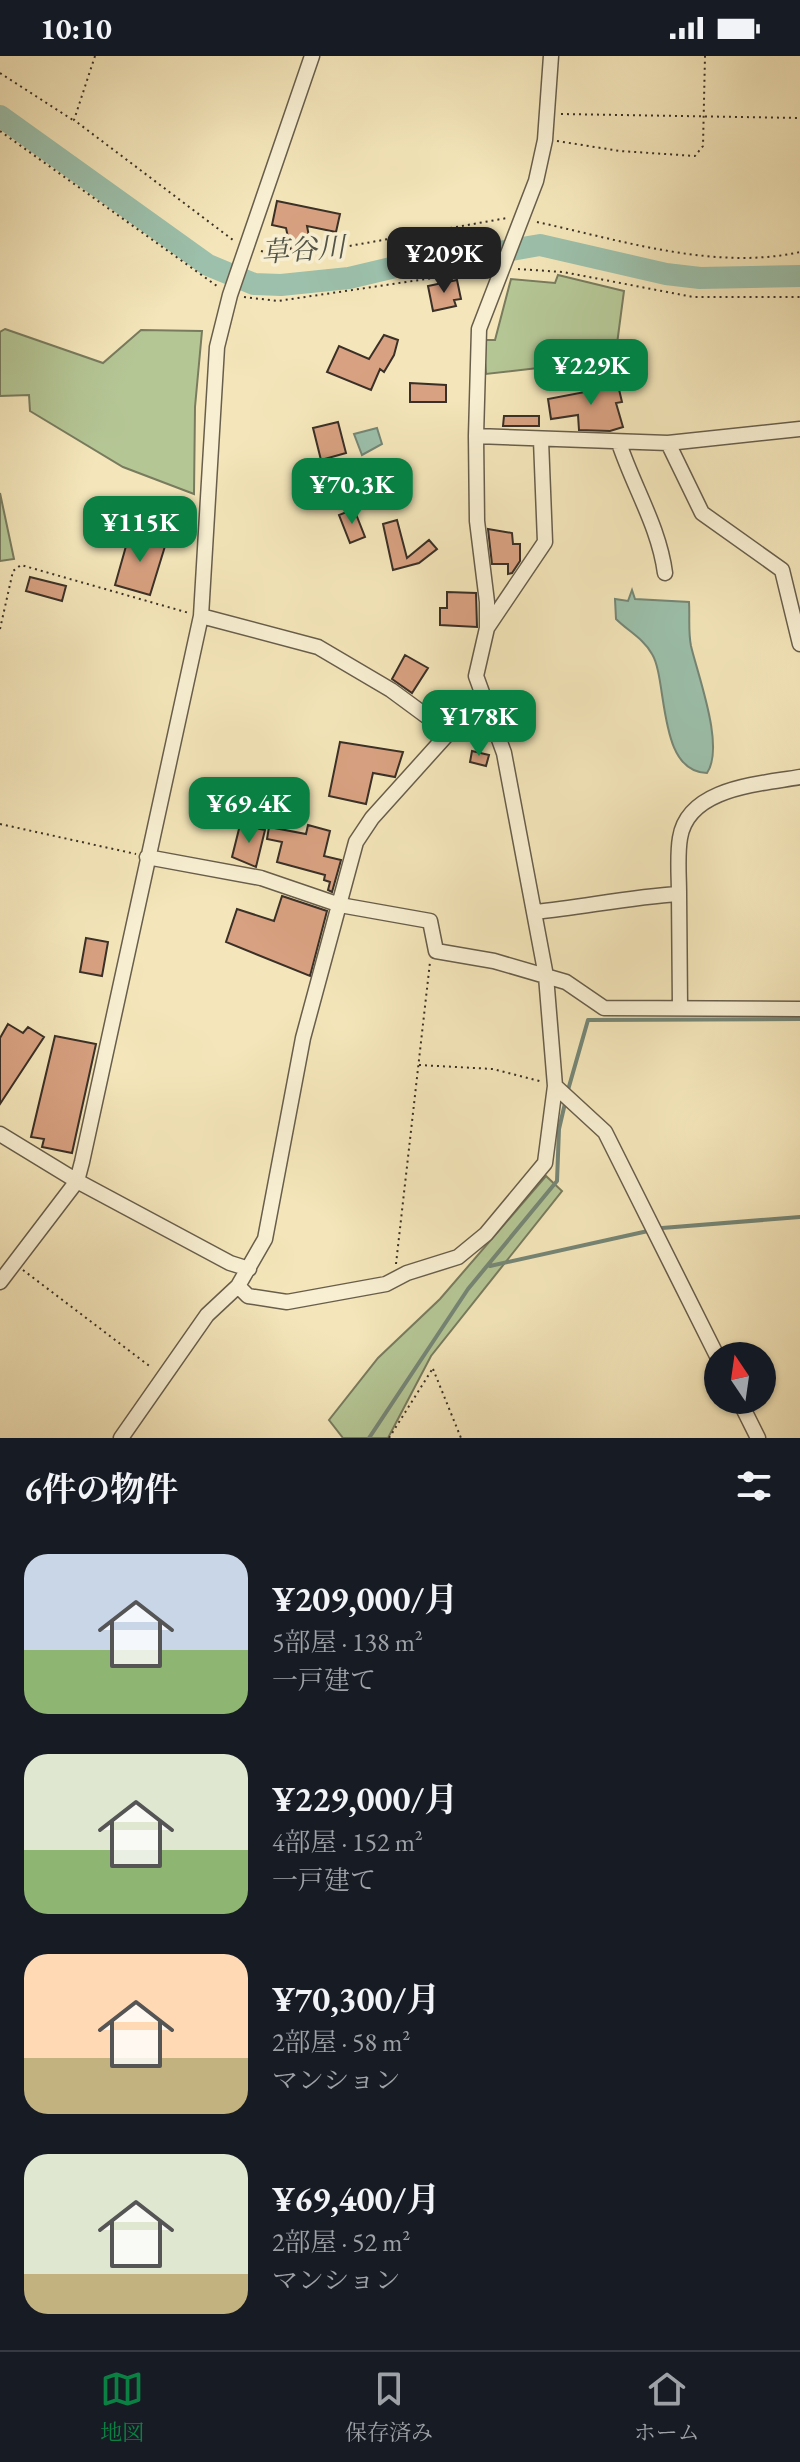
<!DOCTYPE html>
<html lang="ja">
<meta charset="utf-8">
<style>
body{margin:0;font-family:"EB Garamond","Noto Serif JP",serif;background:#20242c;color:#f1f3f6;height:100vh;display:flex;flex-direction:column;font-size:30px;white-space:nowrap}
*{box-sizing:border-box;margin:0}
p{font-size:26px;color:#9ea1a6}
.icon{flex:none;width:44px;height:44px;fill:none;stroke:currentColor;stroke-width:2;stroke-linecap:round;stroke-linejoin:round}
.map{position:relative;height:1382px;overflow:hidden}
.side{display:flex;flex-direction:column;background:#171b24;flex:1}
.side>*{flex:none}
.needle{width:52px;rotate:347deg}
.fabs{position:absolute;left:704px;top:1286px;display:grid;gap:16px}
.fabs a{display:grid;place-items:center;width:72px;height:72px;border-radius:50%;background:#171b24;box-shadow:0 2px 6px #0004;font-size:40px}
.price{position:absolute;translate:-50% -68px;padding:0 18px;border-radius:16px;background:#0b8043;color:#fff;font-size:26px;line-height:52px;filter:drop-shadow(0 2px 4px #0008)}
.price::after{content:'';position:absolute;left:50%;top:48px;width:24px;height:18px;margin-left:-12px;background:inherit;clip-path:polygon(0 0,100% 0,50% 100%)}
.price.current{background:#222;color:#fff}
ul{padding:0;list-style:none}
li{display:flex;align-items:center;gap:24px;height:200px;padding:0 24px}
li span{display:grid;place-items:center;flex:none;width:224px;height:160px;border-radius:24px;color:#555}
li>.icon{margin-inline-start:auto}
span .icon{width:96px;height:96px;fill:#fffc;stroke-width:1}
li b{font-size:34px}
h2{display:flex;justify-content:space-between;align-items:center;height:96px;padding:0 24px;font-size:34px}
.status{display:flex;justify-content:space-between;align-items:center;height:56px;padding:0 40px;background:#171b24;direction:ltr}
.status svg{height:22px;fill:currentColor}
.tabs{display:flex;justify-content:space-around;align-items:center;height:112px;border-top:2px solid #363941;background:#171b24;font-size:22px;color:#9ea1a6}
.tabs a{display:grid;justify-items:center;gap:4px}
.tabs .current{color:#0b8043}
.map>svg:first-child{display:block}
.green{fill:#b5c695;stroke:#787b5e;stroke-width:2}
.water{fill:#9cc0ab;stroke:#758676;stroke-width:2}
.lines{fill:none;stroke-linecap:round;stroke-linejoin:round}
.stream{stroke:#758676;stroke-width:4}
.river{stroke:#9cc0ab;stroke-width:22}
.building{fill:#d8a181;stroke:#3a3027;stroke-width:2}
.minor-casing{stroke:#685e4c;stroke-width:17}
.path{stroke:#3a3027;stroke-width:2;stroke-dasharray:2 4;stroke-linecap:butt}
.minor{stroke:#f8efd2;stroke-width:14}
.labels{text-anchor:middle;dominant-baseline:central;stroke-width:7;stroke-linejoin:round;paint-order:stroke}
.water-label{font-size:28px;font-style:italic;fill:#525448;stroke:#f8efd2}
</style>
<div class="status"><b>10:10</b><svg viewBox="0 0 49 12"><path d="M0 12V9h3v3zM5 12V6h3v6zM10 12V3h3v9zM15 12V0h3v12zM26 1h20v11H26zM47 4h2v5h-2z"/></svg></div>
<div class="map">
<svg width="800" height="1382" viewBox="0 0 800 1382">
<rect width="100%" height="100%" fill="#f4e6ba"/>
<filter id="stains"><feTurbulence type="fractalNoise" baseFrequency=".0025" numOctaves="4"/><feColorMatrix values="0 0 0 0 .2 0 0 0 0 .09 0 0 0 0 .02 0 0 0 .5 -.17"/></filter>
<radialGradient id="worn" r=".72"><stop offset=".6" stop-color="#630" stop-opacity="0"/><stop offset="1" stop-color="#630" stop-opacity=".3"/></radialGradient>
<path class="green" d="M 558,219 L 624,235 L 615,303 L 486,318 L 483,284 L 495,284 L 511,223 L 555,227 Z
M 5,273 L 103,307 L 141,274 L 202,275 L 195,351 L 194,438 L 123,411 L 30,355 L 29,339 L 0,340 L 0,276 Z
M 0,437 L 14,503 L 0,505 Z
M 546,1120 L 562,1135 L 431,1300 L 388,1382 L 343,1382 L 329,1364 L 378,1302 L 440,1243 Z"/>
<path class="water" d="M 377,372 L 382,388 L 362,399 L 354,378 Z
M 632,534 L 635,543 L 689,546 C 690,561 688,575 691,590 C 698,620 725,691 707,717 C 657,716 668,624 652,598 C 644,583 628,575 616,563 L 615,543 L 628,545 Z"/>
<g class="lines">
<path class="stream" d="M 568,1034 L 588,964 L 800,963
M 662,1172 L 800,1161
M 490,1210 L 648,1175
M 369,1382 L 468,1233 L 557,1125 L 559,1073 L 566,1043"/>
<path class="river" d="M 0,60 L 208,209 L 254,228 L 281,229 L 349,222 L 433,202 L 476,200 L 540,189 L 666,218 L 700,222 L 800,220"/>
</g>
<path class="building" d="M 277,145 L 340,158 L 336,176 L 307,170 L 311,191 L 291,195 L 286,172 L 272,169 Z
M 457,224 L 461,243 L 454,244 L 456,250 L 433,255 L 428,230 Z
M 384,279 L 398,284 L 394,299 L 384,316 L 380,313 L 371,334 L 327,316 L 339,290 L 369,303 Z
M 596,324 L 598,330 L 617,325 L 622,346 L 616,347 L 623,371 L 610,375 L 579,374 L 578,359 L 551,363 L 548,343 L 585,336 L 583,327 Z
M 410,327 L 446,329 L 446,346 L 410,346 Z
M 504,360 L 539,360 L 539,370 L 503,370 Z
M 338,366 L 346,397 L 321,404 L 313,372 Z
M 354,453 L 365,481 L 350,487 L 339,459 Z
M 397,464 L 407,502 L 429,484 L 437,493 L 419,507 L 393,514 L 383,468 Z
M 488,473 L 512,477 L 513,488 L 520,488 L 520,505 L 512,517 L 508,518 L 508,508 L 492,508 Z
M 130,476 L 166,487 L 150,539 L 115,529 Z
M 30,521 L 66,530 L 62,545 L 26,535 Z
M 447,536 L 476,537 L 477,571 L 440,569 L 440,552 L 447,552 Z
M 405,599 L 428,612 L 412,637 L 392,623 Z
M 340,686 L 403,696 L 395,721 L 373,717 L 366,748 L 329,740 Z
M 472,695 L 489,699 L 486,710 L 470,706 Z
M 240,769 L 265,774 L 256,811 L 232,801 Z
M 308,769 L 330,775 L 324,800 L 341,804 L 332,836 L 328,834 L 330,826 L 324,824 L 325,819 L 277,806 L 282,786 L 267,783 L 269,771 L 306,778 Z
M 282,840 L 327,855 L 310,920 L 226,886 L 237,853 L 274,865 Z
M 86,882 L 108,886 L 102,920 L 80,916 Z
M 8,968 L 23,977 L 28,971 L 44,981 L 0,1048 L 0,982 Z
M 55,980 L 96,988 L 72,1097 L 42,1091 L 44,1083 L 31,1081 Z"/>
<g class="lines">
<g class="minor-casing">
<path id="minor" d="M 476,380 L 668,387 L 800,373
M 619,387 C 634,432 659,471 665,517
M 668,387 L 702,457 L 782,514 L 800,588
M 201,560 L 318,591 L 391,634 L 448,676
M 487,572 L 545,486 L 541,384
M 147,801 L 261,822 L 340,849 L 430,865 L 436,895 L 494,905 L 566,926 L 604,952 L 800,953
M 679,838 L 680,951
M 535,856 C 584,851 630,841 679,838 C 679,820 677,799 680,782 C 688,731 761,728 800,721
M 555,1030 L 605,1076 L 718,1302
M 0,1078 L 77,1125 L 230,1207 L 249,1213
M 0,1226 L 77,1125 L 82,1106 L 201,560 L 217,291 L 230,239 L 312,0
M 238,1230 L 248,1240 L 287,1246 L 386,1228 L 407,1217 L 458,1201 L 486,1178 L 545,1107 L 555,1030 L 546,920 L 504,697 L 476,620 L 487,572 L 487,546 L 477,465 L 476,380 L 479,273 L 536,125 L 545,84 L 551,0
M 739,1344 L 758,1382
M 121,1382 L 207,1259 L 238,1230 L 265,1183 L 303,982 L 356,786 L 372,762 L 481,641"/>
</g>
<path class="path" d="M 95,0 L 74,64 L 233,184
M 0,17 L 73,64
M 561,58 L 800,62
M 0,75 L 217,230
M 557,85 L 620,95 L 695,100 L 703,90 L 705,0
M 537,166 C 620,184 715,215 800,196
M 261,195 L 275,199 L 304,198 L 507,162
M 518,213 L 563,216 L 693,241 L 800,241
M 244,241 L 278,245 L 487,214
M 0,573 L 13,515 L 21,509 L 189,557
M 0,768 L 136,798
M 419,1009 L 493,1013 L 543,1026
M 396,1208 L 430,906
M 23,1214 L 152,1312
M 433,1313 L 461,1382
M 389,1382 L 433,1312"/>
<use href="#minor" class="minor"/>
</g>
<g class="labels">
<g class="water-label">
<text transform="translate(303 193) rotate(-4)">草谷川</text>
</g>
</g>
<rect width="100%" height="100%" filter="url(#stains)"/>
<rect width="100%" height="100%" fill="url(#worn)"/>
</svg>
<div class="fabs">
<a><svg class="needle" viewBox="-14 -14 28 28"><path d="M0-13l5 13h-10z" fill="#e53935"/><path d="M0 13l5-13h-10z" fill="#9ea1a6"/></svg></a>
</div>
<b class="price current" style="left:444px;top:239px">¥209K</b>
<b class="price" style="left:591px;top:351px">¥229K</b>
<b class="price" style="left:352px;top:470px">¥70.3K</b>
<b class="price" style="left:140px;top:508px">¥115K</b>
<b class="price" style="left:479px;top:702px">¥178K</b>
<b class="price" style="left:249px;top:789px">¥69.4K</b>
</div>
<section class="side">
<h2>6件の物件<svg class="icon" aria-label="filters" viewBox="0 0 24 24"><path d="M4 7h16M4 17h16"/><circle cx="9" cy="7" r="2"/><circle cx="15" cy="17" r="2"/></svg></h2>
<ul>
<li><span style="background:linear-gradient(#c9d6e8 60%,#8fb573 0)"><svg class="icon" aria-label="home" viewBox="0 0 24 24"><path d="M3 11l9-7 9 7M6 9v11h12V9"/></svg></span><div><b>¥209,000/月</b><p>5部屋 · 138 m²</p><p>一戸建て</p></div></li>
<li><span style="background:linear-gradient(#dfe7d0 60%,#8fb573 0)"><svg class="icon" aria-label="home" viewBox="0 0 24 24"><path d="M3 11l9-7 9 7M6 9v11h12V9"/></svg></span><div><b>¥229,000/月</b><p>4部屋 · 152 m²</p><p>一戸建て</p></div></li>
<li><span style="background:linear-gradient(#ffd9b3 65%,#c2b280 0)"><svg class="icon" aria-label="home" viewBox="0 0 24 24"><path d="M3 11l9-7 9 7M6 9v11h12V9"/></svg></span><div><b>¥70,300/月</b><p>2部屋 · 58 m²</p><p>マンション</p></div></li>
<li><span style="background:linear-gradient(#dfe7d0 75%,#c2b280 0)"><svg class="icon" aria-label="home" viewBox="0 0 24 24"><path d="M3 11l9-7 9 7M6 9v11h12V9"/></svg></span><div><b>¥69,400/月</b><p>2部屋 · 52 m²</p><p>マンション</p></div></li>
</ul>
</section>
<nav class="tabs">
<a class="current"><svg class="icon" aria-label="map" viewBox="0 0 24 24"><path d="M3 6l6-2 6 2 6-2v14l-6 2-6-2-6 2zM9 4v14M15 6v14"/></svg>地図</a>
<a><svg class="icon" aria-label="saved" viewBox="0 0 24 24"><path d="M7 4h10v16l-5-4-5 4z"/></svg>保存済み</a>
<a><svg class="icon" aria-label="home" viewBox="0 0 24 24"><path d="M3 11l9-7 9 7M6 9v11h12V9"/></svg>ホーム</a>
</nav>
